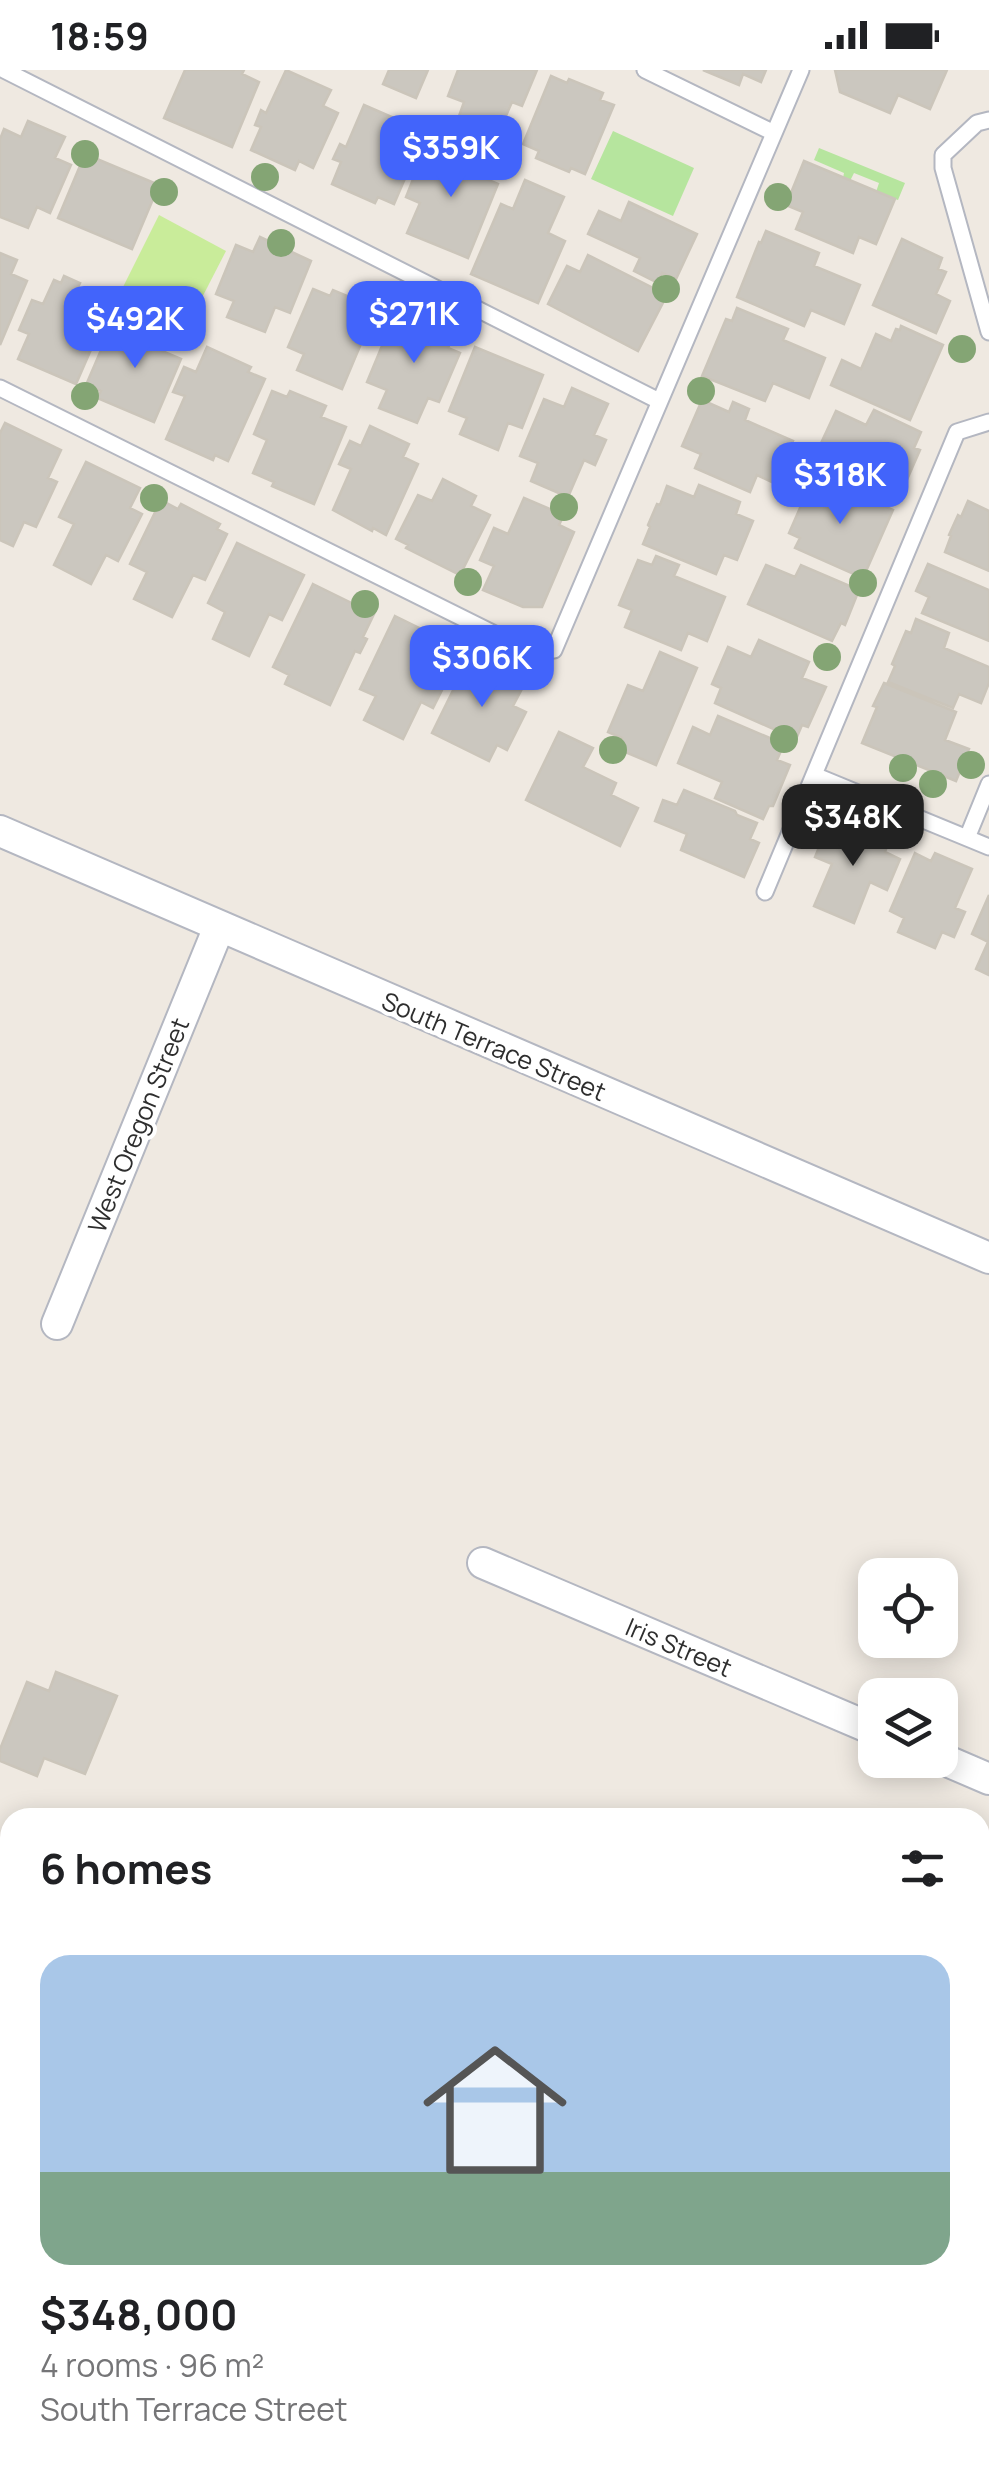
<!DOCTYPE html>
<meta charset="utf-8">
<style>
body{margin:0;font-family:Manrope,sans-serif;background:#f2f2f2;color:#202124;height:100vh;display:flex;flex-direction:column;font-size:38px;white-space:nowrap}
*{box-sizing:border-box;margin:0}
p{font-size:32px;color:#757577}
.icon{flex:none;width:55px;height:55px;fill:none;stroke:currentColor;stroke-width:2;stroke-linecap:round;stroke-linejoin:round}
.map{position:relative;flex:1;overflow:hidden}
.drawer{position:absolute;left:0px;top:1738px;width:990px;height:672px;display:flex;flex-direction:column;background:#fff;border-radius:30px 30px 0 0;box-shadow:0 5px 25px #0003}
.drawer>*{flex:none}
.controls{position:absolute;left:858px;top:1488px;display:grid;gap:20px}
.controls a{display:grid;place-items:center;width:100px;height:100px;border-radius:20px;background:#fff;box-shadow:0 5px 25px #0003;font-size:50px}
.price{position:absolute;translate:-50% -85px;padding:0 22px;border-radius:20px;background:#4264fb;color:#fff;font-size:32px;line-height:65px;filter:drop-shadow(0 2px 5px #0008)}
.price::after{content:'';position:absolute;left:50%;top:60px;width:30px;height:22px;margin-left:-15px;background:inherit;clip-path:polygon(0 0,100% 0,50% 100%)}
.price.active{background:#222;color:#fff}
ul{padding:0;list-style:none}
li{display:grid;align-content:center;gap:20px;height:530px;padding:0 40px}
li+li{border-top:2px solid #e0e0e0}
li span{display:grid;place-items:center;height:310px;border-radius:30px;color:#555}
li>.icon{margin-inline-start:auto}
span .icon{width:180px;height:180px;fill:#fffc;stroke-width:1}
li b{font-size:42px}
h2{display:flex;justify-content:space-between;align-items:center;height:120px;padding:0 40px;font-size:42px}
.status{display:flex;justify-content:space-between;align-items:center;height:70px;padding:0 50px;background:#fff;direction:ltr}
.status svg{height:28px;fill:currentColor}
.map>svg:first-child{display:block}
.green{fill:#b6e59e}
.pitch{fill:#c9ec9a}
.building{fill:#cbc7bf;stroke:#cbc5ba;stroke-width:2.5}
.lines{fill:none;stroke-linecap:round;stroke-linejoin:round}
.lane-casing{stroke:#b4b7c1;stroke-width:19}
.street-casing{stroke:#b4b7c1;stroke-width:34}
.lane{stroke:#fff;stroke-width:15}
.street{stroke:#fff;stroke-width:30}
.tree{fill:#84a574}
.labels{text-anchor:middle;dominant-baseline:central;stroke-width:8;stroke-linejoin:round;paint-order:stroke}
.street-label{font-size:25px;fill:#2e2e2e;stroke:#fff}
</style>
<div class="status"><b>18:59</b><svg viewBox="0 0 49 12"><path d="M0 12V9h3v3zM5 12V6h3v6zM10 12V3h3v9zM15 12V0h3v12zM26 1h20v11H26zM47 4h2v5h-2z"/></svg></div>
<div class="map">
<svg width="989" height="2409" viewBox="0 0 989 2409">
<rect width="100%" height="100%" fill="#efe9e1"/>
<path class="green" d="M 613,61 L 694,98 L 673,146 L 591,109 Z
M 819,78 L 905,113 L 898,130 L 876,122 L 879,113 L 854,103 L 850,111 L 843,108 L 844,103 L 814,90 Z"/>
<path class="pitch" d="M 159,145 L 226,181 L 191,249 L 123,217 Z"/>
<path class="building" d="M 185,0 L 244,0 L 242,4 L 259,12 L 232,77 L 164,48 Z
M 286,0 L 331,20 L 323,36 L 338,43 L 313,98 L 299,91 L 295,100 L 251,80 L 261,57 L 255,55 L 261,40 L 266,43 Z
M 389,0 L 428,0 L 416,28 L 383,14 Z
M 458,0 L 537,0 L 522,36 L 512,32 L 499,62 L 459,46 L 464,32 L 448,26 Z
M 703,0 L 766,0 L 761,12 L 743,4 L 739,15 Z
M 835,0 L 947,0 L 930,39 L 898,25 L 890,43 L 840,22 Z
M 551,6 L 567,13 L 569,9 L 603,23 L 600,30 L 614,35 L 585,104 L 571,98 L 569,102 L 536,88 L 539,81 L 523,74 Z
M 364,35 L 410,55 L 403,72 L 418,78 L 394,134 L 378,127 L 375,133 L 332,114 L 341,92 L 333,89 L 340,74 L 346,77 Z
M 28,51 L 65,67 L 55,88 L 71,95 L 50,143 L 37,137 L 28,158 L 0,147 L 0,69 L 4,59 L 21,67 Z
M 444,71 L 486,88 L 479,106 L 498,114 L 468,188 L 407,163 L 420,133 L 406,127 L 417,99 L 430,104 Z
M 85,84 L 159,115 L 132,179 L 58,148 Z
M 804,91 L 895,129 L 876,174 L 859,167 L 853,183 L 796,159 L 803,142 L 786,135 Z
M 525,110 L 564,127 L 548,163 L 565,171 L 538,233 L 471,204 L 501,134 L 513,139 Z
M 629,132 L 697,164 L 676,209 L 662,203 L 658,213 L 634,201 L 640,188 L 588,164 L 599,141 L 621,151 Z
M 766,161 L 819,183 L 814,196 L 860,215 L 844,254 L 811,240 L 804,256 L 737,227 L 759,172 L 761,173 Z
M 260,167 L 311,191 L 290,243 L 275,237 L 265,262 L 227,247 L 234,231 L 216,224 L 236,175 L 253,182 Z
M 902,169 L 942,188 L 938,199 L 946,202 L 936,224 L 950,231 L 936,263 L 873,235 Z
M 0,183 L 17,190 L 11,204 L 27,211 L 0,275 Z
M 588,185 L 667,225 L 638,281 L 548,234 L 567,196 L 580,202 Z
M 64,206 L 80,213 L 77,219 L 93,226 L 85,245 L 103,252 L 76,314 L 18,289 L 29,264 L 19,260 L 32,230 L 43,234 L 54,210 L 61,213 Z
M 313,219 L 330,226 L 333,220 L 376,238 L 342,319 L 297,300 L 304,284 L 288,277 Z
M 737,238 L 788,259 L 783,270 L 825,288 L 809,328 L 773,313 L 765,331 L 702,306 L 726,249 L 732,251 Z
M 415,245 L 455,262 L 448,278 L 460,283 L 439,332 L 428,328 L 417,353 L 379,338 L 387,320 L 367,312 L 394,247 L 411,254 Z
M 131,250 L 169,266 L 162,281 L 181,289 L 154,352 L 97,328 L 101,321 L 86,315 L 107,266 L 122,272 Z
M 901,256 L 943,275 L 910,350 L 831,315 L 842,290 L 861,299 L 876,264 L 891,271 L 896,259 L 900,260 Z
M 207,277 L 251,297 L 248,302 L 265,309 L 228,391 L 215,385 L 213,390 L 166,369 L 185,326 L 173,322 L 184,297 L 196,302 Z
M 475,277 L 543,305 L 522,358 L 508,353 L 498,380 L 460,364 L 467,348 L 449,341 Z
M 572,318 L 608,334 L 594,365 L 606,370 L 595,395 L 584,390 L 568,427 L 531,411 L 538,393 L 520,386 L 544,329 L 564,337 Z
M 272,321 L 287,327 L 290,321 L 326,336 L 321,347 L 346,357 L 314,434 L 272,416 L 274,412 L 253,403 L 267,370 L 254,364 Z
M 702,330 L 729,342 L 733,332 L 749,339 L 745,350 L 793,371 L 774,413 L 757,405 L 750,422 L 695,398 L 701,384 L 682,376 Z
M 874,340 L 921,362 L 914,378 L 920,380 L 902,421 L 898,418 L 891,434 L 810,397 L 836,341 L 866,355 Z
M 5,353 L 61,380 L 48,408 L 57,412 L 36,457 L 24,452 L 13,476 L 0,470 L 0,363 Z
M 370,356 L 409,374 L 403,387 L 418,394 L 386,465 L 373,458 L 372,461 L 333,440 L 351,399 L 339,394 L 350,371 L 361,376 Z
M 86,392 L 140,418 L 130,438 L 142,444 L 118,491 L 106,485 L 91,514 L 54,495 L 74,454 L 59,447 Z
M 814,406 L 893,440 L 863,508 L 795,478 L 800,468 L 789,463 Z
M 443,409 L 476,426 L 471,436 L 490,445 L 460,505 L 406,478 L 408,475 L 396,469 L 418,425 L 432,431 Z
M 699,415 L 740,432 L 736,444 L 753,451 L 737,490 L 724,485 L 716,504 L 643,474 L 650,457 L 648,455 L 657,434 L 660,435 L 667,416 L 694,427 Z
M 524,428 L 564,445 L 559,455 L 574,462 L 542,537 L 523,537 L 483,520 L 494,496 L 480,490 L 494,458 L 508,464 Z
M 161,430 L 178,439 L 181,434 L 220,454 L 217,459 L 227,464 L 205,510 L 193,505 L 172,547 L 134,529 L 147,502 L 130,494 Z
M 968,431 L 989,441 L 989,501 L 945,482 L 951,466 L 949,465 L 958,445 L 961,447 Z
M 237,473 L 304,505 L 282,550 L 269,544 L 249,586 L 213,569 L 225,542 L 208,533 Z
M 656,486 L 679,495 L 674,506 L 725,527 L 707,571 L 688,563 L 681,580 L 625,557 L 632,540 L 619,535 L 638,490 L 652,495 Z
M 928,494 L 989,520 L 989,571 L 922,543 L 929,527 L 916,521 Z
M 766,495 L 795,507 L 801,495 L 859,520 L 845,555 L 841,553 L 832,571 L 748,534 Z
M 313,514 L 374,544 L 363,567 L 367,569 L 360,583 L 355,581 L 330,635 L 285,614 L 289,605 L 273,597 Z
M 395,546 L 450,573 L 444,586 L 456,592 L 433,638 L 421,632 L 403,669 L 364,650 L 376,626 L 360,619 Z
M 916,549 L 949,563 L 944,578 L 989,597 L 989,613 L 981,633 L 959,624 L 953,638 L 888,612 L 895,596 L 892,594 L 906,561 L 911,563 Z
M 759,570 L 809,592 L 802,608 L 826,617 L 808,657 L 802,655 L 796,669 L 715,633 L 721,618 L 712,614 L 728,577 L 751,587 Z
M 660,582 L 697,598 L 656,695 L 618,679 L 622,668 L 608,662 L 628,615 L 643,621 Z
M 470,586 L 525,613 L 513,636 L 526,642 L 507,680 L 497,675 L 489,691 L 432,663 Z
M 884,613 L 956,642 L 945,670 L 969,679 L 956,711 L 862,673 L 877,637 L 873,636 Z
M 718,646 L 784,674 L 777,690 L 790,695 L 773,736 L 769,736 L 763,749 L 715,728 L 722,712 L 678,693 L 693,657 L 710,665 Z
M 559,662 L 593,678 L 583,697 L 616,713 L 611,725 L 638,738 L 620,776 L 526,730 Z
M 684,720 L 735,741 L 737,745 L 757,753 L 750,769 L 759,773 L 744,807 L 681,780 L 687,764 L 655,751 L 663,730 L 677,735 Z
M 847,753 L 889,770 L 885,782 L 900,789 L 887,820 L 870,812 L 854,853 L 814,836 L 832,794 L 815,787 L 828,755 L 843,761 Z
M 915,783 L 931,791 L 935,783 L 972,799 L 955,838 L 965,842 L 954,867 L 942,862 L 935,878 L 898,862 L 904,848 L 890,841 Z
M 989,825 L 989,905 L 976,899 L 988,872 L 972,864 Z
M 56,1602 L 117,1626 L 85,1704 L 44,1688 L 37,1706 L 0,1691 L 0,1679 L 27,1612 L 49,1621 Z"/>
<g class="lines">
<g class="lane-casing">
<path id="lane" d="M 4,0 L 659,331
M 645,0 L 774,63
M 989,50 L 977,53 L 943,85 L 943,98 L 989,262
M 0,318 L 531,582 L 554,580 L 801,0
M 814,705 L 989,777
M 967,768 L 989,714
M 765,822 L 957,362 L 989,352"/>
</g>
<g class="street-casing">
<path id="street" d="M 0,761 L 989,1188
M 57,1254 L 219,857
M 483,1493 L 875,1660
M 940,1688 L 989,1709
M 0,1788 L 10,1793
M 980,1819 L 989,1810
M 980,2205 L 989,2209
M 980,2312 L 989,2291
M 0,2333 L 10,2337
M 157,2400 L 178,2409
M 939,2409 L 943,2400"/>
</g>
<use href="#lane" class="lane"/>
<use href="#street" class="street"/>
</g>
<g class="tree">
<circle cx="85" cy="84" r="14"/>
<circle cx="265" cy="107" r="14"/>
<circle cx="164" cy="122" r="14"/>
<circle cx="778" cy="127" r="14"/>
<circle cx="281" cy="173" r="14"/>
<circle cx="666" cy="219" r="14"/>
<circle cx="962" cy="279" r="14"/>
<circle cx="701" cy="321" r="14"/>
<circle cx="85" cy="326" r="14"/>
<circle cx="154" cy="428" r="14"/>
<circle cx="564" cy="437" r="14"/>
<circle cx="468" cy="512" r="14"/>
<circle cx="863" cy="513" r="14"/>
<circle cx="365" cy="534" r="14"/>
<circle cx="827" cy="587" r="14"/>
<circle cx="511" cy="598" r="14"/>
<circle cx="784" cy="669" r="14"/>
<circle cx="613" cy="680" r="14"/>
<circle cx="971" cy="695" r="14"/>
<circle cx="903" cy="698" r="14"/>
<circle cx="933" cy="714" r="14"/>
</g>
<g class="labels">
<g class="street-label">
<text transform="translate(494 976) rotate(23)">South Terrace Street</text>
<text transform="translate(138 1055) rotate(-68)">West Oregon Street</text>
<text transform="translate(679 1577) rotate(23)">Iris Street</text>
</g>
</g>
</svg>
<div class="controls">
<a><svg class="icon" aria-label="locate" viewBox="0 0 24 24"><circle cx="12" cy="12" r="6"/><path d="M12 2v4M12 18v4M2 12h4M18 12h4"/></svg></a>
<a><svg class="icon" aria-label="layers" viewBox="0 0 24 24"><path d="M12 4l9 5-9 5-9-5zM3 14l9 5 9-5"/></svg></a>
</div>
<b class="price" style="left:451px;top:130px">$359K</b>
<b class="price" style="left:414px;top:296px">$271K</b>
<b class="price" style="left:135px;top:301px">$492K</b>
<b class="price" style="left:840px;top:457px">$318K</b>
<b class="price" style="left:482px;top:640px">$306K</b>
<b class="price active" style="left:853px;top:799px">$348K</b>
<section class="drawer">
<h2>6 homes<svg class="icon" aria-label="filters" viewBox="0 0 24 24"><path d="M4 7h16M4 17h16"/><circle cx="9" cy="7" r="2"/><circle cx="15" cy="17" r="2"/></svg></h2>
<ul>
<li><span style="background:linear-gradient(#a9c7e8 70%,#7fa58c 0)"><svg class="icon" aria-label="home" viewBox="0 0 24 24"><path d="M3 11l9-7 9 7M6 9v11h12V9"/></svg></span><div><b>$348,000</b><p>4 rooms · 96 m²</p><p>South Terrace Street</p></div></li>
</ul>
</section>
</div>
